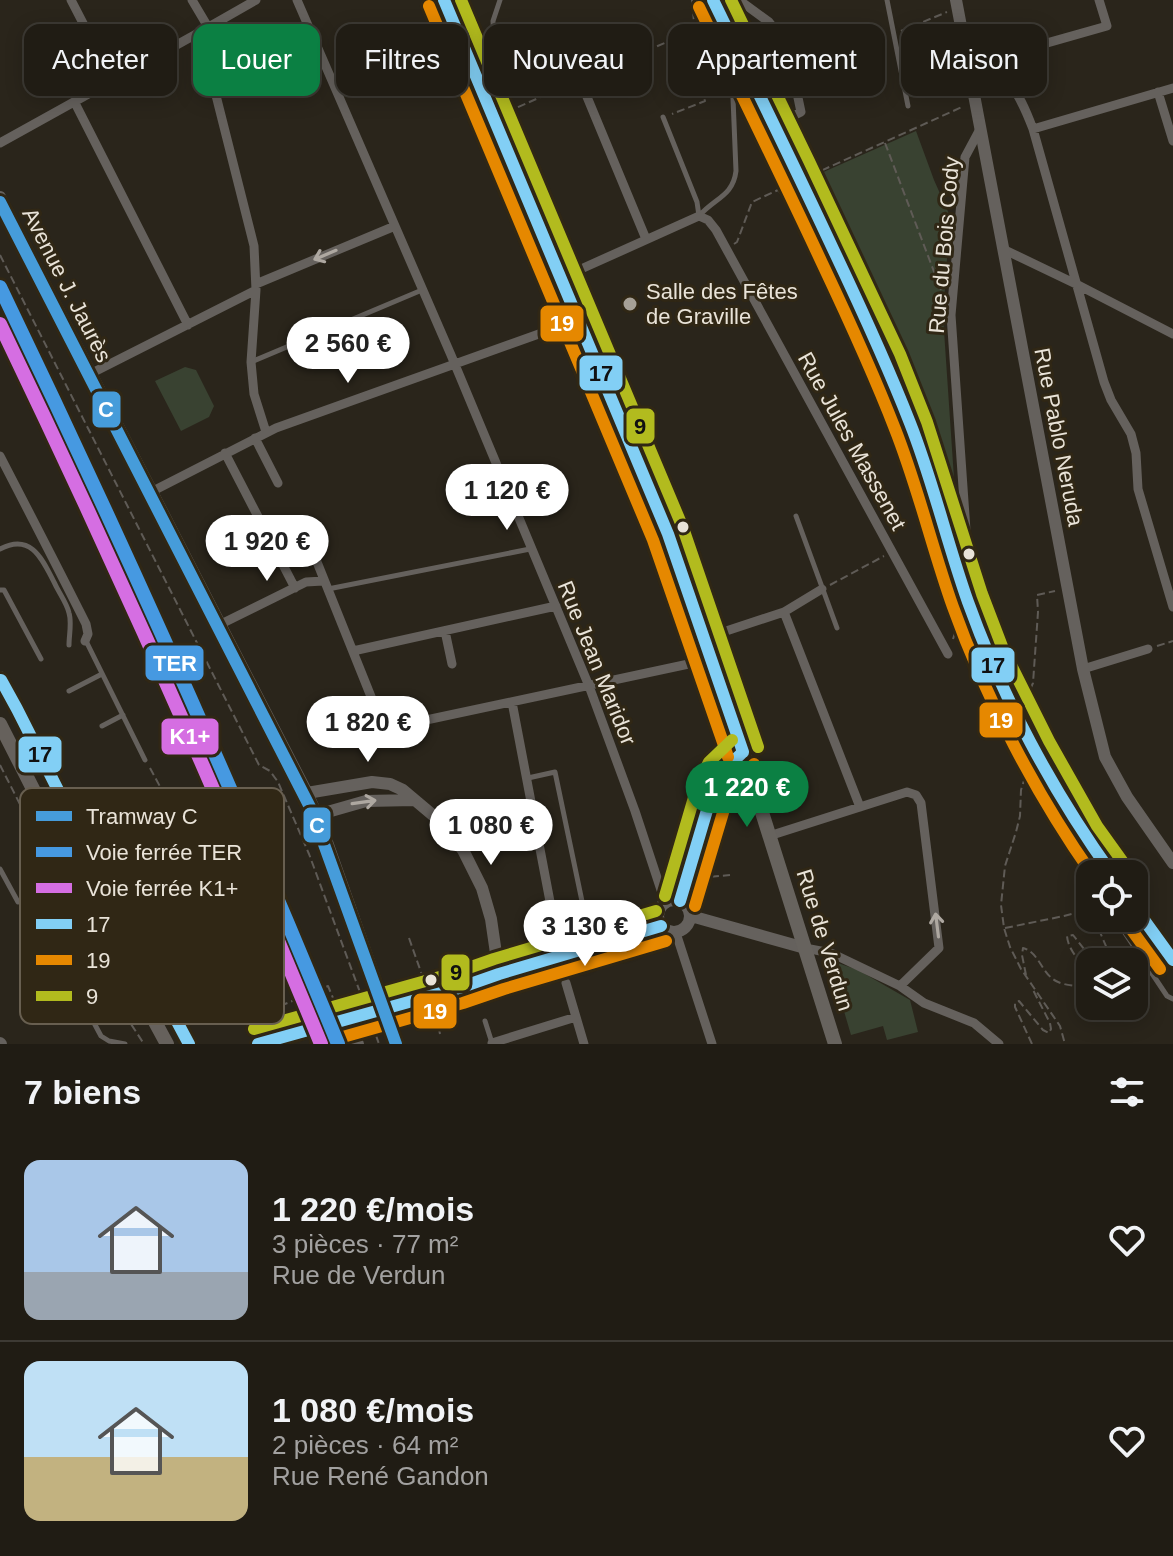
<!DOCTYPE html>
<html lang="fr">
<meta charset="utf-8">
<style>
body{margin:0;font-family:Helvetica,sans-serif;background:#28251d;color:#f1f3f6;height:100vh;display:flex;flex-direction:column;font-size:30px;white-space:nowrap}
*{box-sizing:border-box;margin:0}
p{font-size:26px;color:#a2a1a0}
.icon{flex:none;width:44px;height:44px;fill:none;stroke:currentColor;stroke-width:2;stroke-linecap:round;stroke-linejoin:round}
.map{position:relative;height:1044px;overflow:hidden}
.details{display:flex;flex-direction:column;background:#201c14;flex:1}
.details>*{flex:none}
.guide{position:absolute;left:24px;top:24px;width:1126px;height:72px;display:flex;gap:16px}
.controls{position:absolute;left:1076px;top:860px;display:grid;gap:16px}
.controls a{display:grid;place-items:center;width:72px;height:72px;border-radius:16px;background:#201c14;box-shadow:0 4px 20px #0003,0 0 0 2px #3d3a34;font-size:40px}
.price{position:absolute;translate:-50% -68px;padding:0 18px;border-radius:28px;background:#fff;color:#222;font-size:26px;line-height:52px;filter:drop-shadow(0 2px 4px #0008)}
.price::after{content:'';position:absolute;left:50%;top:48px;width:24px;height:18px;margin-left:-12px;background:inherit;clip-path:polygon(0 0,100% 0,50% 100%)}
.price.selected{background:#0b8043;color:#fff}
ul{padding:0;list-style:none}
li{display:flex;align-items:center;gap:24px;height:200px;padding:0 24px}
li+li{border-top:2px solid #3d3a34}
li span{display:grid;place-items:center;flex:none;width:224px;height:160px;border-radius:16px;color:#555}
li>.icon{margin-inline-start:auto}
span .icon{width:96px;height:96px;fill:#fffc;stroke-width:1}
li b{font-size:34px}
h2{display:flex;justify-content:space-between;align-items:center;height:96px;padding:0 24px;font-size:34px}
.tag{padding:0 28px;border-radius:16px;background:#201c14;box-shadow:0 4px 20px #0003,0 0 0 2px #3d3a34;font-size:28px;line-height:72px}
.tag.selected{background:#0b8043;color:#fff}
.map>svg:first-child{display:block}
.green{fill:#394231}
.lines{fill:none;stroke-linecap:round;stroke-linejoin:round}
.path{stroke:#5f5b56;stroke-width:2;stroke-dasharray:8 4;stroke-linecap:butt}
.service{stroke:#65615d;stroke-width:5}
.minor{stroke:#65615d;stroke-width:9}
.tertiary{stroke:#65615d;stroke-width:12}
.secondary{stroke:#67635e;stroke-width:14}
.primary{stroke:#66615c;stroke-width:14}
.rail-casing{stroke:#625e57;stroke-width:7}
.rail{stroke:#302715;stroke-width:4;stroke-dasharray:12;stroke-linecap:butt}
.path-bridge{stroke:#5f5b56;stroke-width:2;stroke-dasharray:8 4;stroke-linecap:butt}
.tertiary-bridge{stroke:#65615d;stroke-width:12}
.bus-1-casing{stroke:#302715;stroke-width:18}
.bus-2-casing{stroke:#302715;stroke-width:18}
.bus-3-casing{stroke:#302715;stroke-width:18}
.bus-1{stroke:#82cff5;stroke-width:12}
.bus-2{stroke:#e68800;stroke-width:12}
.bus-3{stroke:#b2bb1e;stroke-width:12}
.rail-1-casing{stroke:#302715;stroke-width:20}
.rail-2-casing{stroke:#302715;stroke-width:20}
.rail-1{stroke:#4699e1;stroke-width:14}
.rail-2{stroke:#d56ee2;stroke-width:14}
.tram-1-casing{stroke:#302715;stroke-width:18}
.tram-1{stroke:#469cda;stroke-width:12}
.oneway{stroke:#aea8a1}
.poi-dot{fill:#a6a096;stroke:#302715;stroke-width:3}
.bus-dot{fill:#e9e3d8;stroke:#302715;stroke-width:3}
.labels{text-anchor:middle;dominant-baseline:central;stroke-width:6;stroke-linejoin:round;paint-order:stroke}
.street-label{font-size:22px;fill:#e9e3d8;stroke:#302715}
.poi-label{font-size:22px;fill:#e9e3d8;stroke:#302715;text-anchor:start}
.key{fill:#302715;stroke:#685f50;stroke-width:2}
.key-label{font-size:22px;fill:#e9e3d8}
.line-badge{stroke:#302715;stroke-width:3}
.badge-label{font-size:22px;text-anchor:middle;font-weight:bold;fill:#fff}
.pale-badge-label{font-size:22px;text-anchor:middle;font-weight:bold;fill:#111}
</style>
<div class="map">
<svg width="1173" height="1044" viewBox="0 0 1173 1044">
<rect width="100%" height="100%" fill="#2a251b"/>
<path class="green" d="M 916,131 L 934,180 L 950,216 L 943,316 L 958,537 L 944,496 L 928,433 L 911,387 L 890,334 L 820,190 L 825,187 L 819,174 Z
M 185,367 L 196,370 L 214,406 L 209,417 L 181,431 L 155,381 Z
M 829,960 L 858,970 L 910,1000 L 918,1032 L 887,1040 L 883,1026 L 851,1035 Z"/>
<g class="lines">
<path class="path" d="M 901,31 L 947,12
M 684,34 L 697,28 L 694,22 L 692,0
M 591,75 L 683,35 L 705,101 L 672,114
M 803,75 L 885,39
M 507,112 L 570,84
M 885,143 L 941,290
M 817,187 L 821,185 L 816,173 L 962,107
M 734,244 L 737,242 L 752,202 L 778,190 L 785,199 L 793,196
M 0,255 L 259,765 L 270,771 L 278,782 L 309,854 L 364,1003
M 830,585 L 884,556
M 953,639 L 960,619
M 1157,646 L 1173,641
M 1025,701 L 1033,683 L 1038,612 L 1037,595 L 1055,591
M 0,765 L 82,926
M 1029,765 L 1021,790 L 1020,816 L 1016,832 L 1005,866 L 1001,905 L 1004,928 L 1010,947 L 1021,969 L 1060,1026 L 1065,1044
M 150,768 L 259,970 L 263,984 L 262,996
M 699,878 L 730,875
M 1094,918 L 1111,958 L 1110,962
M 1005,928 L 1064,916 L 1090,909
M 409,938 L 422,975
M 88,939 L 129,1021 L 144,1044
M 296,973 L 305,996 L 328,986 L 338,1010
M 1090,973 C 1081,963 1068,950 1067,936 L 1073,935 L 1088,954 L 1100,962
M 1026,975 L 1022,955 L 1023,948 C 1039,952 1041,973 1056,981 C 1065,986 1080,986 1090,988
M 280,1006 L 288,1022
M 436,1015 L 440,1034
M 372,1024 L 379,1044
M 1032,1044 L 1015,1007 L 1015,1003 L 1019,1001 L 1043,1030 L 1049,1033 L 1051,1029 L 1050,1023 L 1032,988"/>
<path class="service" d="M 887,0 L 908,106
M 470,57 L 491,48 L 494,42 L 493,21 L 500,0
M 663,117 L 697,202 L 699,216
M 700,215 C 715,198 733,196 736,171 L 732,74
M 251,362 L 422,290
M 796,516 L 837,628
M 0,549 C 32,532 43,561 55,584 C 59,593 67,603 69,613 C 72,622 69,635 69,645
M 328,589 L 530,549
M 0,590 L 4,590 L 41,659
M 86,641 L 145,760
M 69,691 L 102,674
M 102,726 L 123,715
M 528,778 L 555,772 L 583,906 L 552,912
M 1086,844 L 1092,874
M 0,869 L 18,902
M 1115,918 L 1167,996 L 1173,999
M 85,933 L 54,948 L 101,1036 L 109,1041 L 125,1044
M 485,1021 L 492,1043"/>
<path class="minor" d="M 71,0 L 113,81
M 192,0 L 208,27
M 256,0 L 200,32 L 254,246 L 256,290 L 251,362 L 254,394 L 266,432
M 297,0 L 451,355 L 589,686 L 635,811 L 665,902
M 739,0 L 769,22 L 785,43 L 788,50 L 801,112 L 775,125
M 967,53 C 1008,77 1016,84 1033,129 L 1104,382 L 1111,400 L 1131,434 L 1136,453 L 1138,489 L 1173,607
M 990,66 L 994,58 L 1107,26 L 1099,0
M 580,80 L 646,239
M 1158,92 L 1173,141
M 75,103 L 188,325
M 1033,129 L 1173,88
M 0,143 L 200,32
M 1003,249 L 1078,285 L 1173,334
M 561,278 L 699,216 L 708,220 L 716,230 L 948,654
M 256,284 L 395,226
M 90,374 L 256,290
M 255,438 L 278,483
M 225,453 L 295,588
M 0,456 C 29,512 58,568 86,624 L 88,634 L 85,641
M 151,492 L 276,428 L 578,320
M 299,525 L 315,557 L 384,729 L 712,659
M 968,559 L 951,315 L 965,157 L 980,129
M 784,612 L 860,807
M 219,625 L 306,582 L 323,581
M 445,631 L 452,664
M 705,638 L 784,612 L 822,589
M 353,651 L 556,606
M 1083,669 L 1148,649
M 512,702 L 552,912
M 769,836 L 907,792 L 916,795 L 921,803 L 939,948 L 900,986
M 676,933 L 712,1044
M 805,948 L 831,953 L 900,986 L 924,1003 L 974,1023 L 999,1044
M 566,983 L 584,1044
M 492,1043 L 576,1017"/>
<path class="tertiary" d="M 713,0 L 795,168 L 885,360 L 912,427 L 967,599 L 988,655 L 1035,749 L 1084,835 L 1112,874
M 956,0 L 1083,669 L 1105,757 L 1127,797 L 1173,863
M 0,197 L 307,793 L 320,822 L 398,1044
M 307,793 L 372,782 L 390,784 L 403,790 L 441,822 L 463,850 L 482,888 L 491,919 L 499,974
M 317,815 L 366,801 L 414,800
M658 916a16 16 0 1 1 32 0a16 16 0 1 1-32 0Z
M 680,901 L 713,790 L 722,772 L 743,752
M 1134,906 L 1173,960
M 691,916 L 805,948
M 429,997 L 499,974 L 661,926
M 333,1023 L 358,1044
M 0,1043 L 1,1044"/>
<path class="secondary" d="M 444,0 L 672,545 L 743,752 L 835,1044"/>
<path class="primary" d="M 0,678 L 143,958 L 189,1044
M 0,724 L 97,915 L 167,1044"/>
<g class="rail-casing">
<path id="rail" d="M 0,325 C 115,560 216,803 317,1044"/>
</g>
<use href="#rail" class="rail"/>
<path class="path-bridge" d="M 280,1006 L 305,996"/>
<path class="tertiary-bridge" d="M 258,1044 L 429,997"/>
<g class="bus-1-casing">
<path id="bus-1" d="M 444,0 L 668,534 L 743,752
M 713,0 C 754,84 795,167 834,251 C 861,308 887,364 910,423 C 933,481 947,543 968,602 C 1002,697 1053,792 1112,874
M 0,681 L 1,680 L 17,709 L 143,958 L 189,1044
M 680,901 L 713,790 L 722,772 L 743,752
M 1134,906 L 1173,960
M 258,1044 L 459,988 L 499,974 L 661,926"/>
</g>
<g class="bus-2-casing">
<path id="bus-2" d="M 429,6 L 653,540 L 728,757
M 699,7 C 740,92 782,177 822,263 C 848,318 873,372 895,429 C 918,487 932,548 953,607 C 985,697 1037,796 1092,874
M 695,906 L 728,796 L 735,782 L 754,764
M 1123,918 L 1160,969
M 318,1044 L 463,1003 L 504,989 L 666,941"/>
</g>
<g class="bus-3-casing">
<path id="bus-3" d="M 461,0 L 683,528 L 758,747
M 731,0 L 809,161 L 900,354 L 927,422 L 982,594 L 1003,649 L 1049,741 L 1097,826 L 1125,865
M 665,896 L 698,784 L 709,762 L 732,740
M 254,1029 L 454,973 L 494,959 L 656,911"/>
</g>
<use href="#bus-1" class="bus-1"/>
<use href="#bus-2" class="bus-2"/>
<use href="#bus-3" class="bus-3"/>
<g class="rail-1-casing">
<path id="rail-1" d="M 0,287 C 120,536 233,788 338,1044"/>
</g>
<g class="rail-2-casing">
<path id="rail-2" d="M 0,324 C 114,561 221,801 321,1044"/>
</g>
<use href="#rail-1" class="rail-1"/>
<use href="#rail-2" class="rail-2"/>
<g class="tram-1-casing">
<path id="tram-1" d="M 0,202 L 312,811 L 396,1044"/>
</g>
<use href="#tram-1" class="tram-1"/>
</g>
<defs><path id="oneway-shaft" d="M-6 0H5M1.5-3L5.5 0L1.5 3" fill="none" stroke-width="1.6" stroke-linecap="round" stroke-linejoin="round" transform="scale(2)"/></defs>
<g class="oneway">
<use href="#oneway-shaft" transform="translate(325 255) rotate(157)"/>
<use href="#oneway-shaft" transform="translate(364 802) rotate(-8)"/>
<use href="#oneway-shaft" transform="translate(937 925) rotate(-97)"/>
</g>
<circle class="poi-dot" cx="630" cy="304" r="8"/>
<g class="bus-dot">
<circle cx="683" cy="527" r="7"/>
<circle cx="969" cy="554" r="7"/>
<circle cx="431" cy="980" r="7"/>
</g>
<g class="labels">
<g class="street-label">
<text transform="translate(944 245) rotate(-85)">Rue du Bois Cody</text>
<text transform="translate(67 285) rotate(63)">Avenue J. Jaurès</text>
<text transform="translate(1059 437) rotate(79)">Rue Pablo Neruda</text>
<text transform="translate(852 441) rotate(61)">Rue Jules Massenet</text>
<text transform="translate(597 663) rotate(68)">Rue Jean Maridor</text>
<text transform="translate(825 940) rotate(73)">Rue de Verdun</text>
</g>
<g class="poi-label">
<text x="646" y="291">Salle des Fêtes<tspan x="646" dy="25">de Graville</tspan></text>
</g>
</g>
<rect x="20" y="788" width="264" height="236" rx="12" class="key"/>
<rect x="36" y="811" width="36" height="10" fill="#469cda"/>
<rect x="36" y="847" width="36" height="10" fill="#4699e1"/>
<rect x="36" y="883" width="36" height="10" fill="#d56ee2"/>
<rect x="36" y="919" width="36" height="10" fill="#82cff5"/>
<rect x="36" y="955" width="36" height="10" fill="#e68800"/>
<rect x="36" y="991" width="36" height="10" fill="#b2bb1e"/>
<g class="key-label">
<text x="86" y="824">Tramway C</text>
<text x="86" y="860">Voie ferrée TER</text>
<text x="86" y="896">Voie ferrée K1+</text>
<text x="86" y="932">17</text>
<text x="86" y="968">19</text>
<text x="86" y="1004">9</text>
</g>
<g class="line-badge">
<rect x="539" y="304" width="46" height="39" rx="8" fill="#e68800"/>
<rect x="578" y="354" width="46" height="38" rx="8" fill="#82cff5"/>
<rect x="91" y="390" width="31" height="39" rx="8" fill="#469cda"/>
<rect x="625" y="407" width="31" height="38" rx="8" fill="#b2bb1e"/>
<rect x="144" y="644" width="61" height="38" rx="8" fill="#4699e1"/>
<rect x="970" y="646" width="46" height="38" rx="8" fill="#82cff5"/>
<rect x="978" y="701" width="46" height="38" rx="8" fill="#e68800"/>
<rect x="160" y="717" width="60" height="39" rx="8" fill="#d56ee2"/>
<rect x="17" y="735" width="46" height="39" rx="8" fill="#82cff5"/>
<rect x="302" y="806" width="30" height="38" rx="8" fill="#469cda"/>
<rect x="440" y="953" width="31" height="39" rx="8" fill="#b2bb1e"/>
<rect x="412" y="992" width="46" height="38" rx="8" fill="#e68800"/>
</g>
<g class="badge-label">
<text x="562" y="331">19</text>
<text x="106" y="417">C</text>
<text x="175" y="671">TER</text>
<text x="1001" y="728">19</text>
<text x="190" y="744">K1+</text>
<text x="317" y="833">C</text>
<text x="435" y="1019">19</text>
</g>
<g class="pale-badge-label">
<text x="601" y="381">17</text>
<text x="640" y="434">9</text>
<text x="993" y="673">17</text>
<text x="40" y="762">17</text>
<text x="456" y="980">9</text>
</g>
</svg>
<div class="controls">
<a><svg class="icon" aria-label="locate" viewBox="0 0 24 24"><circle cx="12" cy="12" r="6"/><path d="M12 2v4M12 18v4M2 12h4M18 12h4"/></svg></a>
<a><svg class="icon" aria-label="layers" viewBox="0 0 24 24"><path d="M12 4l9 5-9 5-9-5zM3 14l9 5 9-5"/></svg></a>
</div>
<b class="price" style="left:348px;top:385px">2 560 €</b>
<b class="price" style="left:507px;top:532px">1 120 €</b>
<b class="price" style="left:267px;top:583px">1 920 €</b>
<b class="price" style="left:368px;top:764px">1 820 €</b>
<b class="price selected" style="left:747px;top:829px">1 220 €</b>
<b class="price" style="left:491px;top:867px">1 080 €</b>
<b class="price" style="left:585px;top:968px">3 130 €</b>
<div class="guide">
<a class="tag">Acheter</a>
<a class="tag selected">Louer</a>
<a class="tag">Filtres</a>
<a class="tag">Nouveau</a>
<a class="tag">Appartement</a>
<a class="tag">Maison</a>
</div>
</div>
<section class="details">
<h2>7 biens<svg class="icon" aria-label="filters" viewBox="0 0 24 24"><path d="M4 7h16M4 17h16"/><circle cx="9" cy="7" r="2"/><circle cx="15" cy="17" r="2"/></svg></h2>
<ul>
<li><span style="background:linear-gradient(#a9c7e8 70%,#9aa5b1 0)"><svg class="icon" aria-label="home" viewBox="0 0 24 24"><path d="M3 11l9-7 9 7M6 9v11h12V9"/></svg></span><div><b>1 220 €/mois</b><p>3 pièces · 77 m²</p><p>Rue de Verdun</p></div><svg class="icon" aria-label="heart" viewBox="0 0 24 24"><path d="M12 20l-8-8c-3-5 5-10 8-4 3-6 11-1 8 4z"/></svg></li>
<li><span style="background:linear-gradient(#bfe0f5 60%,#c2b280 0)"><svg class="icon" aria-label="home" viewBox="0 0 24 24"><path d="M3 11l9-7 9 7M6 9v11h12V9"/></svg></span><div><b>1 080 €/mois</b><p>2 pièces · 64 m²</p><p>Rue René Gandon</p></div><svg class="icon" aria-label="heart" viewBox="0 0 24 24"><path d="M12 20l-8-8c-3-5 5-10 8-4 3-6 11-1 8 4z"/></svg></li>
</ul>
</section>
